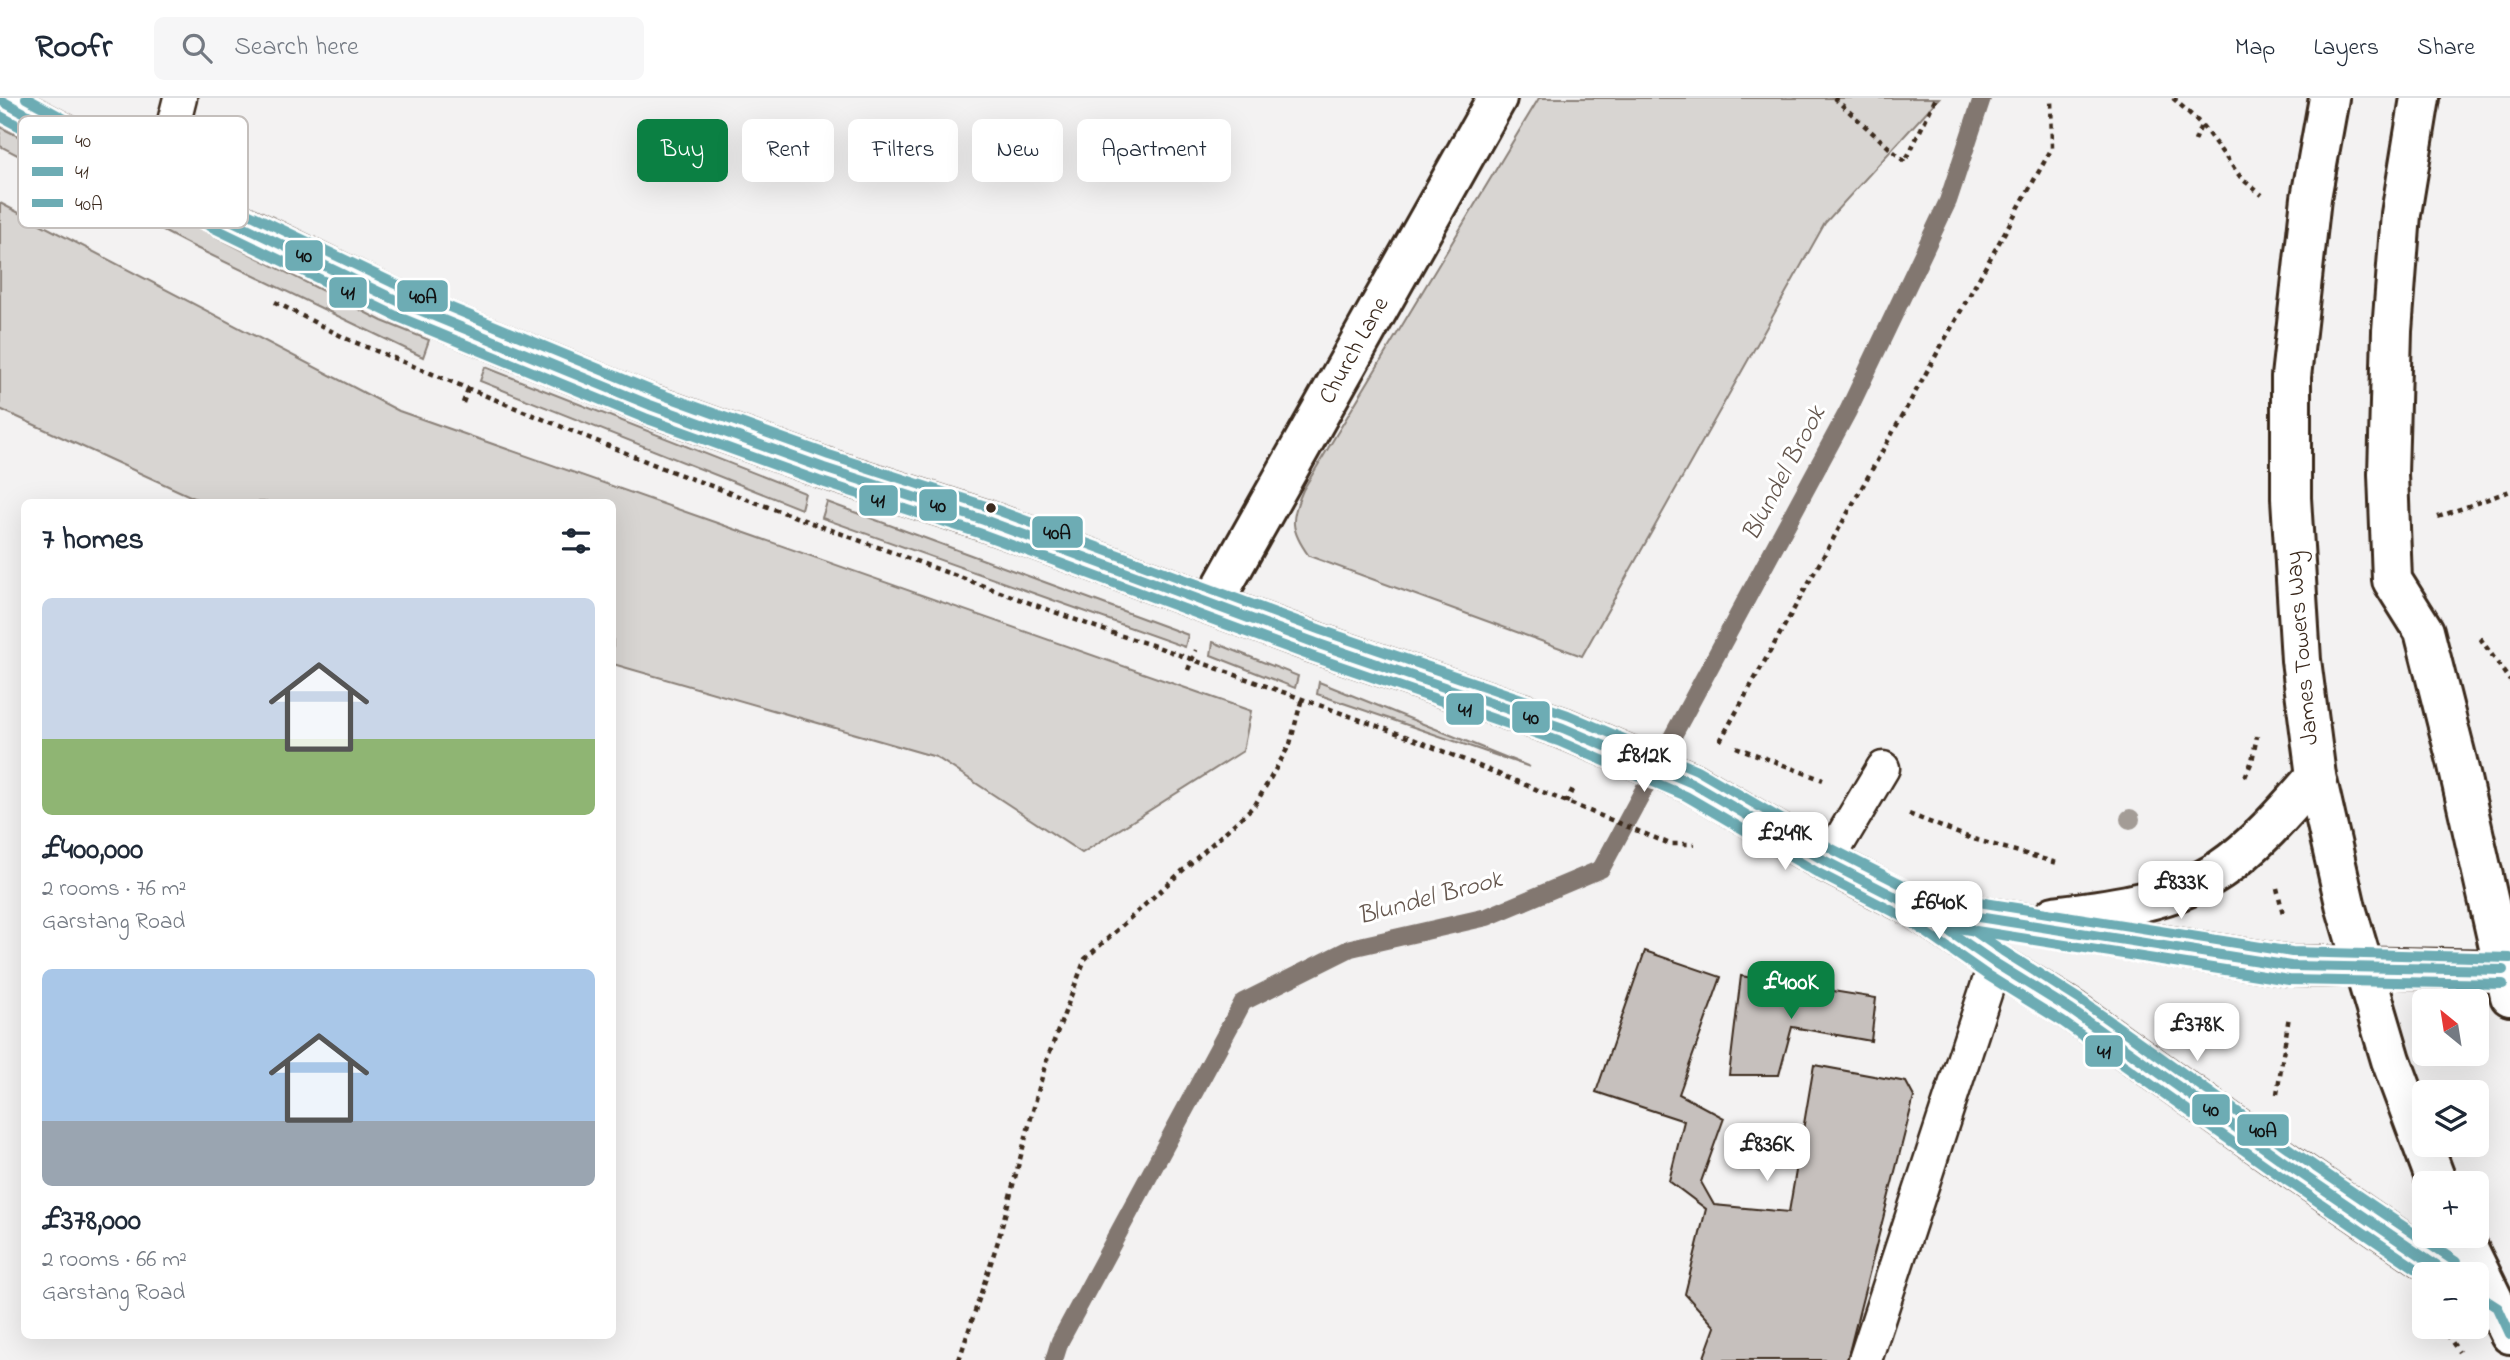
<!DOCTYPE html>
<meta charset="utf-8">
<style>
body{margin:0;font-family:"Indie Flower",sans-serif;background:#f6f6f7;color:#1f2937;height:100vh;display:flex;flex-direction:column;font-size:26px;white-space:nowrap}
*{box-sizing:border-box;margin:0}
p{font-size:23px;color:#747a83}
.icon{flex:none;width:38px;height:38px;fill:none;stroke:currentColor;stroke-width:2;stroke-linecap:round;stroke-linejoin:round}
.map{position:relative;flex:1;overflow:hidden}
.drawer{position:absolute;left:21px;top:401px;width:595px;height:840px;display:flex;flex-direction:column;background:#fff;border-radius:10px;box-shadow:0 7px 28px #0002}
.drawer>*{flex:none}
.banner{position:absolute;left:637px;top:21px;width:665px;height:63px;display:flex;gap:14px}
.needle{width:46px;rotate:330deg}
.tools{position:absolute;left:2412px;top:891px;display:grid;gap:14px}
.tools a{display:grid;place-items:center;width:77px;height:77px;border-radius:10px;background:#fff;box-shadow:0 7px 28px #0002;font-size:35px}
.price{position:absolute;translate:-50% -60px;padding:0 16px;border-radius:14px;background:#fff;color:#222;font-size:23px;line-height:46px;filter:drop-shadow(0 2px 4px #0008)}
.price::after{content:'';position:absolute;left:50%;top:42px;width:21px;height:16px;margin-left:-10px;background:inherit;clip-path:polygon(0 0,100% 0,50% 100%)}
.price.selected{background:#0b8043;color:#fff}
ul{padding:0;list-style:none}
li{display:grid;align-content:center;gap:14px;height:371px;padding:0 21px}
li span{display:grid;place-items:center;height:217px;border-radius:10px;color:#555}
li>.icon{margin-inline-start:auto}
span .icon{width:126px;height:126px;fill:#fffc;stroke-width:1}
li b{font-size:30px}
h2{display:flex;justify-content:space-between;align-items:center;height:84px;padding:0 21px;font-size:30px}
.chip{padding:0 24px;border-radius:10px;background:#fff;box-shadow:0 7px 28px #0002;font-size:24px;line-height:63px}
.chip.selected{background:#0b8043;color:#fff}
header{display:flex;align-items:center;gap:42px;box-sizing:border-box;height:98px;padding:0 35px;background:#fff;border-bottom:2px solid #e0e1e3}
header strong{font-size:33px}
nav{display:flex;gap:38px;margin-inline-start:auto;font-size:24px}
.search{width:490px;height:63px;background:#f6f6f7;display:flex;align-items:center;gap:18px;box-sizing:border-box;padding:0 24px;border-radius:10px;color:#747a83;font-size:26px}
.map>svg:first-child{display:block}
.green{fill:#d8d5d2;stroke:#8a8078;stroke-width:2}
.lines{fill:none;stroke-linecap:round;stroke-linejoin:round}
.stream{stroke:#827770;stroke-width:18}
.building{fill:#c6c0bd;stroke:#3b2a1e;stroke-width:2}
.lane-casing{stroke:#3b2a1e;stroke-width:37}
.street-casing{stroke:#3b2a1e;stroke-width:44}
.secondary-casing{stroke:#3b2a1e;stroke-width:44}
.primary-casing{stroke:#3b2a1e;stroke-width:44}
.path{stroke:#3b2a1e;stroke-width:4.5;stroke-dasharray:5 5;stroke-linecap:butt}
.lane{stroke:#fff;stroke-width:32}
.street{stroke:#fff;stroke-width:38}
.secondary{stroke:#fff;stroke-width:38}
.primary{stroke:#fff;stroke-width:38}
.bus-1-casing{stroke:#fff;stroke-width:16}
.bus-2-casing{stroke:#fff;stroke-width:16}
.bus-3-casing{stroke:#fff;stroke-width:16}
.bus-1{stroke:#6dacb4;stroke-width:10}
.bus-2{stroke:#6dacb4;stroke-width:10}
.bus-3{stroke:#6dacb4;stroke-width:10}
.tree{fill:#a39c96}
.bus-dot{fill:#3b2a1e;stroke:#fff;stroke-width:2.5}
.labels{text-anchor:middle;dominant-baseline:central;stroke-width:6;stroke-linejoin:round;paint-order:stroke}
.street-label{font-size:24px;fill:#3b2a1e;stroke:#fff}
.water-label{font-size:26px;font-style:italic;fill:#65574e;stroke:#fff}
.key{fill:#fff;stroke:#c4bfbc;stroke-width:2}
.key-label{font-size:19px;fill:#3b2a1e}
.line-badge{stroke:#fff;stroke-width:2.5}
.pale-badge-label{font-size:19px;text-anchor:middle;font-weight:bold;fill:#111}
</style>
<header>
<strong>Roofr</strong>
<div class="search"><svg class="icon" aria-label="search" viewBox="0 0 24 24"><circle cx="10" cy="10" r="6"/><path d="M15 15l6 6"/></svg>Search here</div>
<nav><a>Map</a><a>Layers</a><a>Share</a></nav>
</header>
<div class="map">
<svg width="2510" height="1262" viewBox="0 0 2510 1262">
<rect width="100%" height="100%" fill="#f3f2f2"/>
<filter id="ink" filterUnits="userSpaceOnUse"><feTurbulence type="fractalNoise" baseFrequency=".0143" numOctaves="2"/><feDisplacementMap in="SourceGraphic" scale="14" xChannelSelector="R" yChannelSelector="G"/><feConvolveMatrix kernelMatrix="1 2 1 2 8 2 1 2 1" color-interpolation-filters="sRGB"/></filter>
<g filter="url(#ink)">
<path class="green" d="M 1539,0 L 1939,0 L 1825,125 L 1582,558 L 1309,458 C 1290,432 1290,421 1303,392 Z
M 0,29 L 382,223 L 429,242 L 423,259 L 190,147 L 0,48 Z
M 0,105 L 399,313 L 1251,613 L 1243,653 L 1082,755 L 936,659 L 613,566 L 612,404 L 203,404 L 0,311 Z
M 485,269 L 805,395 L 801,411 L 480,283 Z
M 827,404 L 1188,537 L 1185,549 L 822,420 Z
M 1213,544 L 1298,578 L 1295,590 L 1211,557 Z
M 1319,584 L 1530,669 L 1317,596 Z"/>
<g class="lines">
<path class="stream" d="M 1054,1262 L 1060,1243 L 1243,904 L 1351,850 L 1487,819 L 1601,771 L 1848,313 L 1948,103 L 1982,0"/>
</g>
<path class="building" d="M 1645,853 L 1721,879 L 1679,996 L 1724,1020 L 1701,1084 L 1714,1107 L 1789,1114 L 1814,967 L 1906,984 L 1914,999 L 1847,1262 L 1703,1262 L 1715,1229 L 1685,1196 L 1706,1111 L 1669,1083 L 1684,1023 L 1596,994 Z
M 1741,878 L 1876,900 L 1871,943 L 1792,929 L 1779,977 L 1729,977 Z"/>
<g class="lines">
<g class="lane-casing">
<path id="lane" d="M 158,87 L 180,0
M 1827,764 L 1883,670
M 1865,1262 L 1995,865"/>
</g>
<g class="street-casing">
<path id="street" d="M 1213,505 L 1497,0"/>
</g>
<g class="secondary-casing">
<path id="secondary" d="M 0,2 L 158,87 L 402,205 L 650,307 L 824,370 L 984,422 L 1316,545 L 1563,630 L 1692,685 L 1827,764 L 1911,807 L 1995,865 L 2071,912 L 2287,1066 L 2448,1176
M 1926,810 L 2291,868 L 2503,872
M 2054,818 C 2110,811 2172,804 2220,772 C 2256,748 2288,710 2316,678"/>
</g>
<g class="primary-casing">
<path id="primary" d="M 2329,0 L 2311,100 L 2291,279 L 2291,400 L 2301,562 L 2316,678 L 2346,810 L 2391,962 L 2437,1085
M 2420,0 L 2401,116 L 2392,233 L 2388,376 L 2392,482 L 2424,533 L 2457,663 L 2510,898
M 2462,1138 L 2510,1236"/>
</g>
<path class="path" d="M 1834,0 L 1905,64 L 1936,0
M 2173,0 L 2201,26 L 2242,81 L 2262,97
M 2195,43 L 2201,27
M 275,204 L 347,241 L 665,371 L 1109,534 L 1152,547 L 1408,639 L 1670,746 L 1694,746
M 463,305 L 468,291
M 2438,419 L 2510,393
M 2480,540 L 2510,583
M 1188,572 L 1196,552
M 1720,643 L 2052,50 L 2051,0
M 1736,649 L 1823,682
M 2245,679 L 2252,663 L 2257,638
M 1566,705 L 1573,690
M 1909,716 L 1970,740 L 2057,765
M 2277,790 L 2283,816
M 2277,996 L 2289,918
M 2441,1228 L 2459,1254
M 959,1262 L 998,1143 L 1046,964 L 1085,861 L 1255,707 L 1290,646 L 1302,600"/>
<use href="#lane" class="lane"/>
<use href="#street" class="street"/>
<use href="#secondary" class="secondary"/>
<use href="#primary" class="primary"/>
<g class="bus-1-casing">
<path id="bus-1" d="M 0,2 L 158,87 L 402,205 L 650,307 L 824,370 L 984,422 L 1316,545 L 1563,630 L 1692,685 L 1827,764 L 1911,807 L 1995,865 L 2071,912 L 2287,1066 L 2448,1176
M 1940,813 L 2291,868 L 2503,872
M 2476,1196 L 2498,1210 L 2510,1236"/>
</g>
<g class="bus-2-casing">
<path id="bus-2" d="M 0,18 L 152,100 L 396,218 L 645,320 L 819,383 L 979,435 L 1311,558 L 1558,643 L 1686,698 L 1820,776 L 1904,819 L 1987,877 L 2063,924 L 2279,1077 L 2424,1176
M 1938,827 L 2289,882 L 2503,886"/>
</g>
<g class="bus-3-casing">
<path id="bus-3" d="M 26,0 L 164,75 L 408,192 L 655,294 L 829,357 L 989,409 L 1321,532 L 1568,617 L 1697,672 L 1834,752 L 1919,795 L 2003,853 L 2079,901 L 2295,1055 L 2456,1164
M 1941,798 L 2292,854 L 2510,860"/>
</g>
<use href="#bus-1" class="bus-1"/>
<use href="#bus-2" class="bus-2"/>
<use href="#bus-3" class="bus-3"/>
</g>
<circle class="tree" cx="2130" cy="721" r="10"/>
</g>
<circle class="bus-dot" cx="991" cy="410" r="6"/>
<g class="labels">
<g class="street-label">
<text transform="translate(1355 253) rotate(-61)">Church Lane</text>
<text transform="translate(2303 550) rotate(-95)">James Towers Way</text>
</g>
<g class="water-label">
<text transform="translate(1785 376) rotate(-62)">Blundel Brook</text>
<text transform="translate(1430 801) rotate(-15)">Blundel Brook</text>
</g>
</g>
<rect x="18" y="18" width="230" height="112" rx="10" class="key"/>
<rect x="32" y="38" width="31" height="8" fill="#6dacb4"/>
<rect x="32" y="69" width="31" height="9" fill="#6dacb4"/>
<rect x="32" y="101" width="31" height="8" fill="#6dacb4"/>
<g class="key-label">
<text x="75" y="49">40</text>
<text x="75" y="80">41</text>
<text x="75" y="112">40A</text>
</g>
<g class="line-badge">
<rect x="284" y="141" width="40" height="33" rx="7" fill="#6dacb4"/>
<rect x="328" y="178" width="40" height="33" rx="7" fill="#6dacb4"/>
<rect x="396" y="181" width="53" height="34" rx="7" fill="#6dacb4"/>
<rect x="858" y="386" width="41" height="33" rx="7" fill="#6dacb4"/>
<rect x="918" y="390" width="40" height="34" rx="7" fill="#6dacb4"/>
<rect x="1031" y="417" width="53" height="34" rx="7" fill="#6dacb4"/>
<rect x="1445" y="594" width="40" height="34" rx="7" fill="#6dacb4"/>
<rect x="1511" y="602" width="40" height="34" rx="7" fill="#6dacb4"/>
<rect x="2084" y="936" width="40" height="34" rx="7" fill="#6dacb4"/>
<rect x="2191" y="995" width="40" height="33" rx="7" fill="#6dacb4"/>
<rect x="2236" y="1015" width="54" height="34" rx="7" fill="#6dacb4"/>
</g>
<g class="pale-badge-label">
<text x="304" y="164">40</text>
<text x="348" y="201">41</text>
<text x="423" y="205">40A</text>
<text x="878" y="409">41</text>
<text x="938" y="414">40</text>
<text x="1057" y="441">40A</text>
<text x="1465" y="618">41</text>
<text x="1531" y="626">40</text>
<text x="2104" y="960">41</text>
<text x="2211" y="1018">40</text>
<text x="2263" y="1039">40A</text>
</g>
</svg>
<div class="tools">
<a><svg class="needle" viewBox="-14 -14 28 28"><path d="M0-13l5 13h-10z" fill="#e53935"/><path d="M0 13l5-13h-10z" fill="#747a83"/></svg></a>
<a><svg class="icon" aria-label="layers" viewBox="0 0 24 24"><path d="M12 4l9 5-9 5-9-5zM3 14l9 5 9-5"/></svg></a>
<a>+</a>
<a>−</a>
</div>
<b class="price" style="left:1644px;top:696px">£812K</b>
<b class="price" style="left:1785px;top:774px">£249K</b>
<b class="price" style="left:2181px;top:823px">£833K</b>
<b class="price" style="left:1939px;top:843px">£640K</b>
<b class="price selected" style="left:1791px;top:923px">£400K</b>
<b class="price" style="left:2197px;top:965px">£378K</b>
<b class="price" style="left:1767px;top:1085px">£836K</b>
<div class="banner">
<a class="chip selected">Buy</a>
<a class="chip">Rent</a>
<a class="chip">Filters</a>
<a class="chip">New</a>
<a class="chip">Apartment</a>
</div>
<section class="drawer">
<h2>7 homes<svg class="icon" aria-label="filters" viewBox="0 0 24 24"><path d="M4 7h16M4 17h16"/><circle cx="9" cy="7" r="2"/><circle cx="15" cy="17" r="2"/></svg></h2>
<ul>
<li><span style="background:linear-gradient(#c9d6e8 65%,#8fb573 0)"><svg class="icon" aria-label="home" viewBox="0 0 24 24"><path d="M3 11l9-7 9 7M6 9v11h12V9"/></svg></span><div><b>£400,000</b><p>2 rooms · 76 m²</p><p>Garstang Road</p></div></li>
<li><span style="background:linear-gradient(#a9c7e8 70%,#9aa5b1 0)"><svg class="icon" aria-label="home" viewBox="0 0 24 24"><path d="M3 11l9-7 9 7M6 9v11h12V9"/></svg></span><div><b>£378,000</b><p>2 rooms · 66 m²</p><p>Garstang Road</p></div></li>
</ul>
</section>
</div>
